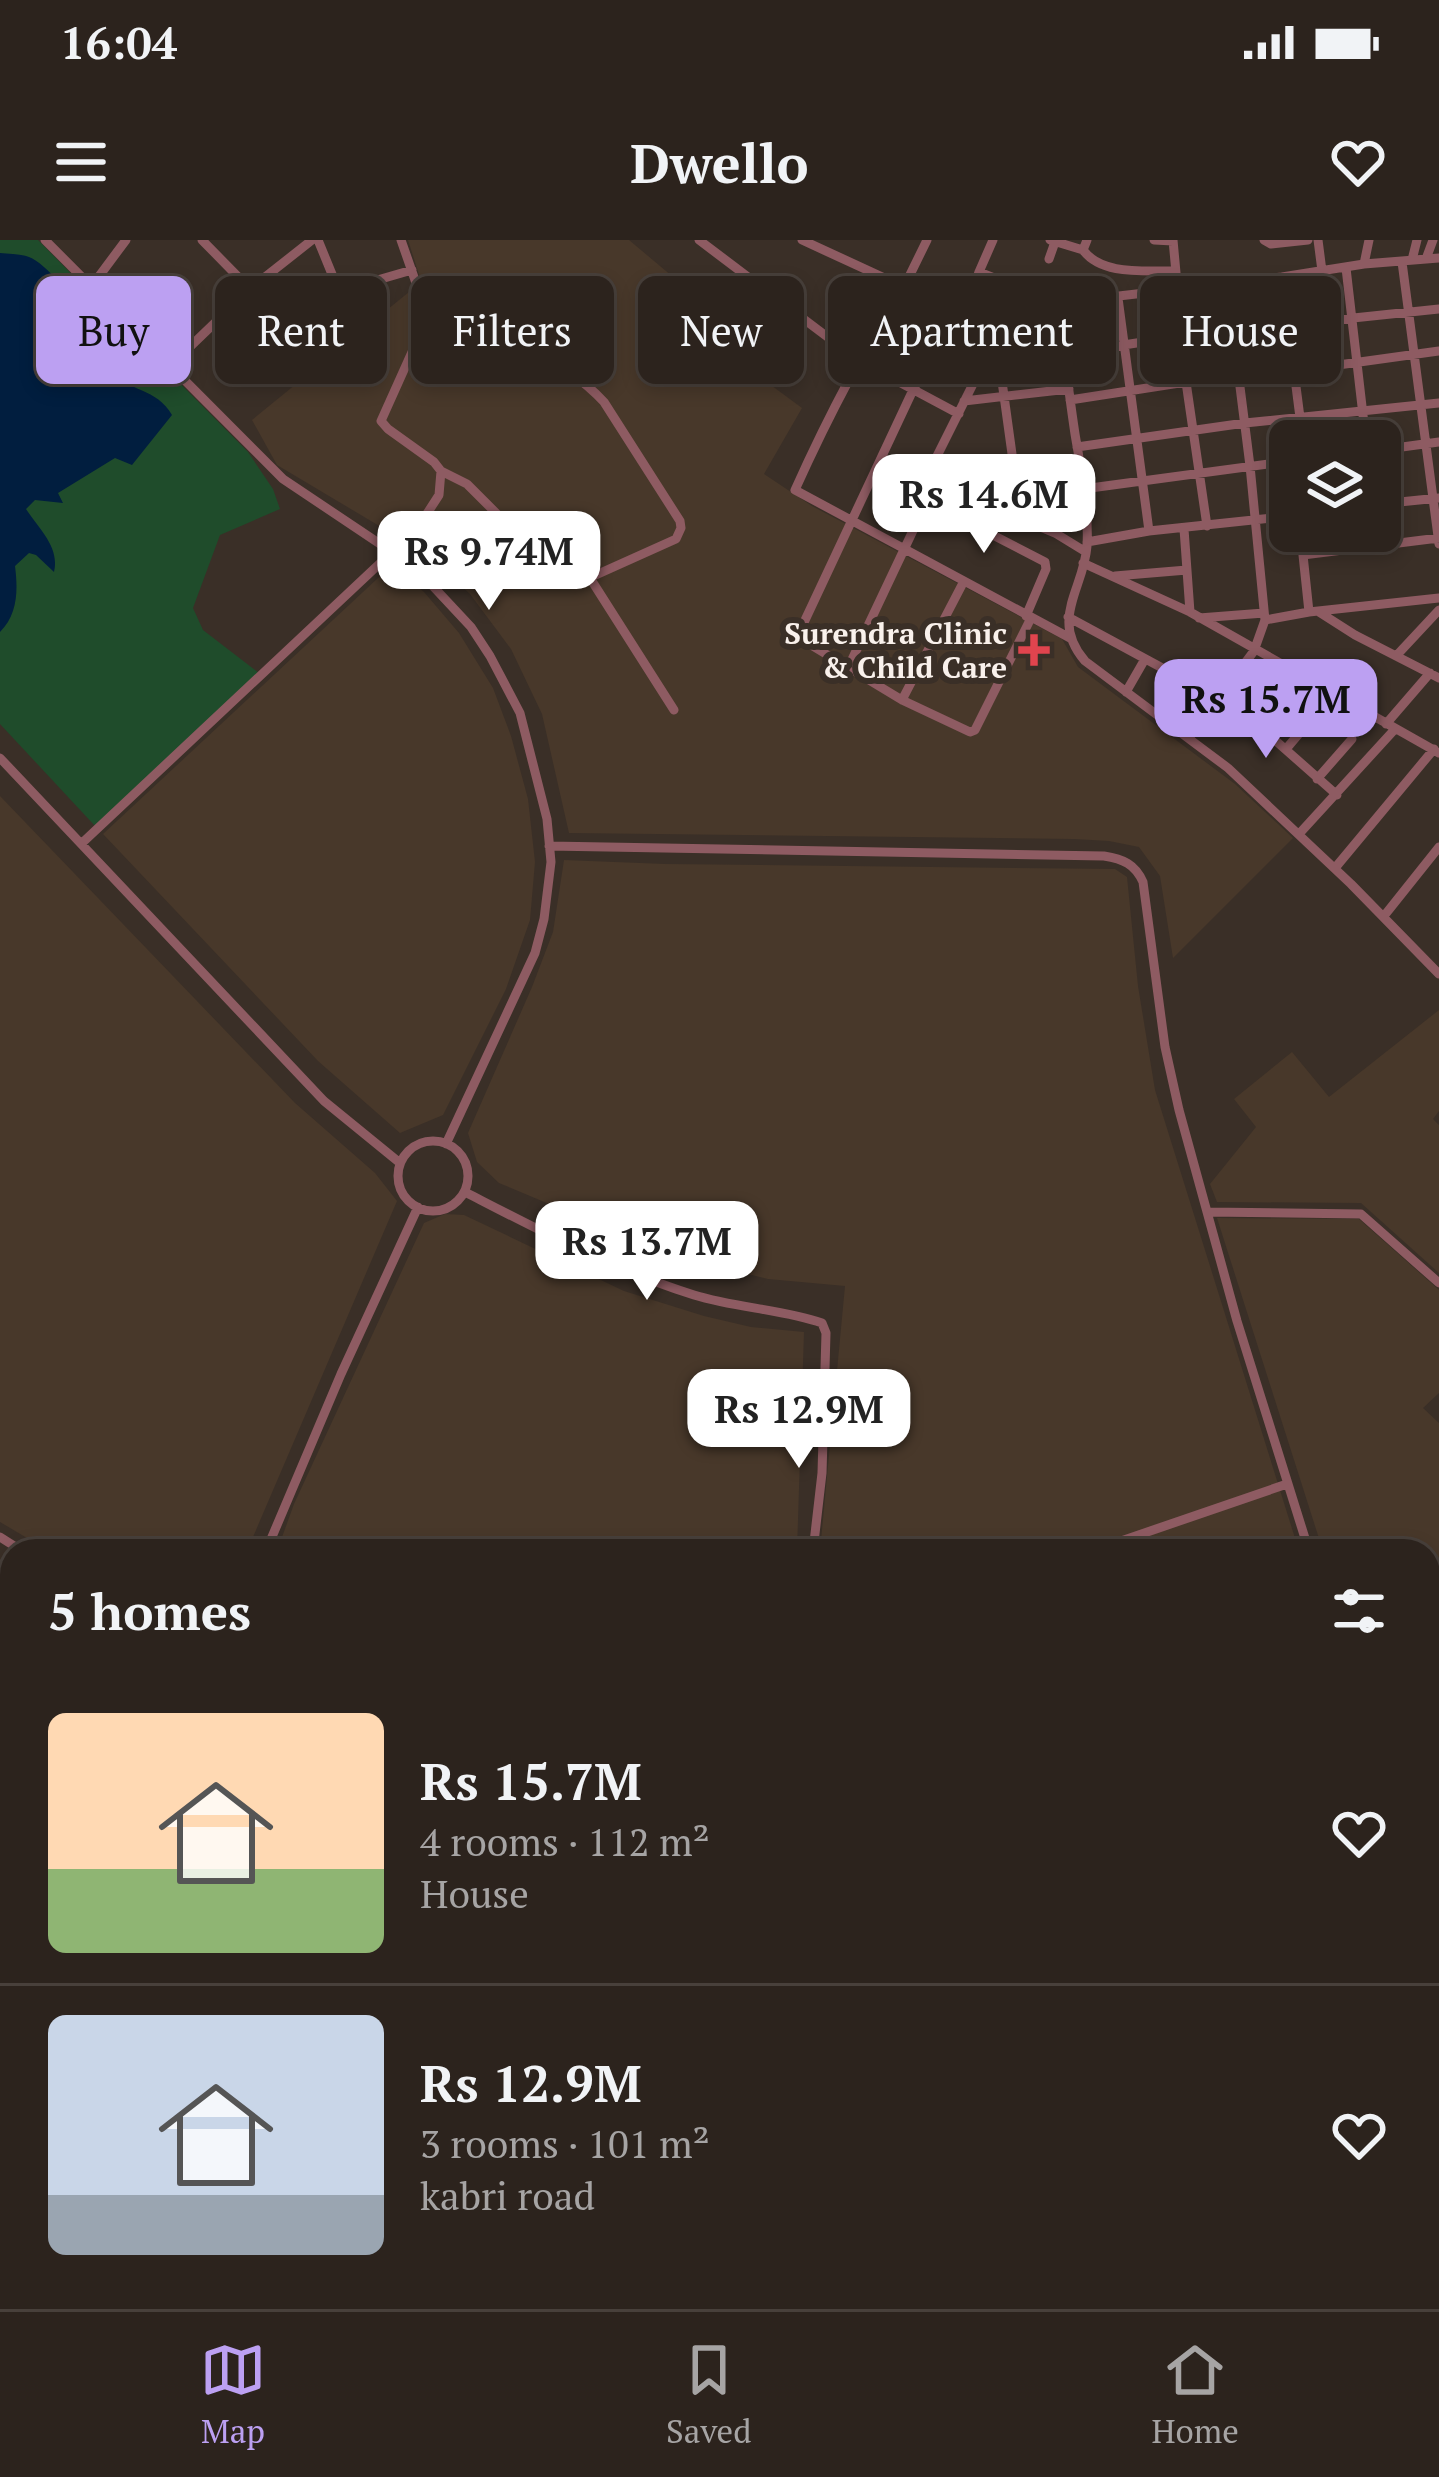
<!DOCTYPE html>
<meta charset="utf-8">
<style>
body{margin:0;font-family:"PT Serif",serif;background:#382f2a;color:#f1f3f6;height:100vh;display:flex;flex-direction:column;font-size:45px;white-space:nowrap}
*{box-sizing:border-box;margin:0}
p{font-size:39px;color:#a6a4a4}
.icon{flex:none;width:66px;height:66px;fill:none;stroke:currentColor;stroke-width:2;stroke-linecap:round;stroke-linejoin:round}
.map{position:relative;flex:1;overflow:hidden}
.sheet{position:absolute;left:0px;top:1299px;width:1440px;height:771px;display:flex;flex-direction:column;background:#2c231d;border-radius:36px 36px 0 0;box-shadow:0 6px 18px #0003,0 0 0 3px #48403b}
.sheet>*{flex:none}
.guide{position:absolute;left:36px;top:36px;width:1368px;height:108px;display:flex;gap:24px}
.fabs{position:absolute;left:1269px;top:180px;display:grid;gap:24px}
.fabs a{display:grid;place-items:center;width:132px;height:132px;border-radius:18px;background:#2c231d;box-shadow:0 6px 18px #0003,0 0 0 3px #48403b;font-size:60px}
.price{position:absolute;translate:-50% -102px;padding:0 27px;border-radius:24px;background:#fff;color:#222;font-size:39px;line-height:78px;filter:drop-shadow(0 3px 6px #0008)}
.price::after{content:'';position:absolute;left:50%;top:72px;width:36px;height:27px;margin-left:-18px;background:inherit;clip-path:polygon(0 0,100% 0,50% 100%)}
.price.active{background:#bca0f2;color:#111}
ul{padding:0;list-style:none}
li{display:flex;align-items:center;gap:36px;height:300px;padding:0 48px}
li+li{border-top:3px solid #48403b}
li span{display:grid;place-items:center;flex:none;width:336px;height:240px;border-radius:18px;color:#555}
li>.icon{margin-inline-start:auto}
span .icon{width:144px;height:144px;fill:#fffc;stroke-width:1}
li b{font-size:51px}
h2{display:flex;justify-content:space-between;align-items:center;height:144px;padding:0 48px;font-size:51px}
.pill{padding:0 42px;border-radius:18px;background:#2c231d;box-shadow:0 6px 18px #0003,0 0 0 3px #48403b;font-size:42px;line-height:108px}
.pill.active{background:#bca0f2;color:#111}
.status{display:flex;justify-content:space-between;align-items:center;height:84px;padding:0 60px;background:#2c231d;direction:ltr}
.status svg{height:33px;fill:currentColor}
header{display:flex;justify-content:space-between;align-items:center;height:156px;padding:0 48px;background:#2c231d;font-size:54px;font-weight:800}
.tabs{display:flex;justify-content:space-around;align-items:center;height:168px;border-top:3px solid #48403b;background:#2c231d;font-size:33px;color:#a6a4a4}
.tabs a{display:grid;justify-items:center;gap:6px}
.tabs .active{color:#bca0f2}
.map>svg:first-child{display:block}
.built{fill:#48382a}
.green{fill:#1f4c2b}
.water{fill:#011e3f}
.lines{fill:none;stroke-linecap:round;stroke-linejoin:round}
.river{stroke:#011e3f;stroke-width:16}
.minor{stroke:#8e5b62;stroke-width:9}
.rail{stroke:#9d948d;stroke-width:3}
.health-dot{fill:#e0444e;stroke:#3a2f27;stroke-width:4.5}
.labels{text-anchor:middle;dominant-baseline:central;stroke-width:12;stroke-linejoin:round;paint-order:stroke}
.poi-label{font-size:30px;font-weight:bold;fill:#f9f1ec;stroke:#3a2f27;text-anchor:end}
</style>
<div class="status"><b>16:04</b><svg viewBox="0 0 49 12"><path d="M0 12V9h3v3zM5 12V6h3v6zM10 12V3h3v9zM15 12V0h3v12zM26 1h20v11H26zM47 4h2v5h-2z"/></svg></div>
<header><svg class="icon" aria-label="menu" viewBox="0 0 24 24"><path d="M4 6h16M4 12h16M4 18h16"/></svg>Dwello<svg class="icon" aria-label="heart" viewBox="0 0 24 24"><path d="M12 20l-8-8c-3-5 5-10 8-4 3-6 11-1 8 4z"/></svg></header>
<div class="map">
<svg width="1439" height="2069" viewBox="0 0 1439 2069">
<rect width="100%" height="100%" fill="#3a2f27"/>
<path class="built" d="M 408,0 L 629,0 L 716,73 L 703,95 L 802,168 L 764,234 L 812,266 L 1062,399 L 1078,427 L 1235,544 L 1293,598 L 1173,718 L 1160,636 L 1139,607 L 1109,601 L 1074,599 L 569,593 L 542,474 L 511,409 L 470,354 L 428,315 L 277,225 L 252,180 L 409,52 L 422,44 Z
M 392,325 L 424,352 L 459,393 L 493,448 L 511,496 L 528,559 L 535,622 L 530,680 L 506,749 L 443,875 L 400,893 L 318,821 L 103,594 Z
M 0,556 L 295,863 L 375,933 L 397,961 L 247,1311 L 49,1311 L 0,1282 Z
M 564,620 L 665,624 L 1115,629 L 1127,637 L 1138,746 L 1155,850 L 1299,1311 L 820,1311 L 845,1046 L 768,1039 L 668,1014 L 499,943 L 477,922 L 468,893 L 532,747 L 553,692 Z
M 1439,770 L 1439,871 L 1433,879 L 1439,885 L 1439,1033 L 1361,963 L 1217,962 L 1210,944 L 1256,887 L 1234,859 L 1292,812 L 1329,857 Z
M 445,974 L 464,975 L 624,1051 L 704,1076 L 751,1087 L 804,1092 L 797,1311 L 277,1311 L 294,1264 L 424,983 Z
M 1217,978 L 1359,979 L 1439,1050 L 1439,1153 L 1423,1168 L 1439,1183 L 1439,1392 L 1428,1394 L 1428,1311 L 1323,1311 Z"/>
<path class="green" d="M 0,0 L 38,0 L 248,212 L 273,249 L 280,269 L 220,295 L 193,368 L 203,390 L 259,433 L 96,587 L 0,484 Z"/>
<path class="water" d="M 0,13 C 9,14 21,14 29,17 C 46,23 78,63 87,80 C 97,101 93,113 110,132 C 128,151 157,148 172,175 L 132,225 L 115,218 L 58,253 L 63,263 L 35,260 L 26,269 C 39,289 60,307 54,332 L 36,315 L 29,313 L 15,326 C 18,350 18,374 0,392 Z"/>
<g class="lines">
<path class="river" d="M 0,1474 L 12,1480
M 626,2058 L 629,2069"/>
<path class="minor" d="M 45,0 L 283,239 L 392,312 L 429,342 L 471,387 L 490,416 L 520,473 L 547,579 L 551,622 L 544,679 L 535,713 L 446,904
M 202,0 L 250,49
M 318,0 L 336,44 L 343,50 L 412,30
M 401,0 L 423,63 L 425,83 L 381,181 L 388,189 L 434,222 L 441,231 L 467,244 L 566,343 L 578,343 L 676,299 L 681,288 L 680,281 L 604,162 C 556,111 487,88 423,63
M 699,0 L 858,120 L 959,174
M 802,0 L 904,47 L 927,0
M 1050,0 L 1083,10 L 1087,0
M 1154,0 L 1173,1
M 1173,0 L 1186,142 L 1207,286
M 1264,0 L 1271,4 L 1308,0
M 1318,0 L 1322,31
M 1083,10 C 1102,36 1145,30 1175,31
M 1439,18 L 1364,24 L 1282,37 L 1067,62 L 1062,64 L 1059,73 C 1064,113 1069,154 1075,194 C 1081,230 1089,270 1087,306 C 1084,349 1049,379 1085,421 L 1228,528 L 1351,644 L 1439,734
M 1049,19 L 1055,2
M 1426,19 L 1433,0
M 1412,20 L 1417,0
M 1402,22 L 1439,304
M 1364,24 L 1369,0
M 1346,28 L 1366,201
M 979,32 L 1022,49
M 1282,37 L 1303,201
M 91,47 L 126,0
M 904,47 C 861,112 827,179 795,250 L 1070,398
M 899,55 L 952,84 L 996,98
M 1118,58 L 1149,291
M 952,84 L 913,150 L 799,393 L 806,402 L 902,460 L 970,492 L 975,490 L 1031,378
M 961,87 L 979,32 L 993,0
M 996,98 L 1021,279
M 1065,114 L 1182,96 L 1439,69
M 170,126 L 250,49 L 312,0
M 1070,160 L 1186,142 L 1295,131 L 1439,111
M 964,161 L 1069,149
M 1077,207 L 1245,183 L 1439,163
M 1380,210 L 1439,202
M 937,231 L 949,233 L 1005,272 L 1055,293 L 1086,312
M 1083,249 L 1290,221
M 927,261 L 1045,322 L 1046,329 L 1026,376
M 1380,264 L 1439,258
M 1184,289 L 1190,372
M 1087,302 L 1149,291 L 1290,276
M 399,317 L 439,255 L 441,231
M 1083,323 L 1190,372 L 1439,513
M 1115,336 L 1187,330
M 590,338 L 674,470
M 1309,372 L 1303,315 L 1439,298
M 1319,372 L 1355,395 L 1439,438
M 1068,377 L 1166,430 L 1215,463
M 1199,378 L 1264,373
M 1265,380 L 1309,372 L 1439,358
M 1397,415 L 1439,370
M 848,428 L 927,261 L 937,235 L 935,220 L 996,98
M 1126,452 L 1145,419
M 1223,454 L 1337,555
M 902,460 L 964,341
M 1256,481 L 1276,457
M 1386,484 L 1430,433
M 1189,498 L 1254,411 L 1265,380 L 1250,226 L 1227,44
M 1286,509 L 1314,476
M 0,518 L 324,861 L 400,923
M 1317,539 L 1352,499
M 1299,594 L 1395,489
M 81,604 L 392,312
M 549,606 L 1104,616 C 1123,619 1135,624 1143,642 L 1165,807 L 1179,870 L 1237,1081 L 1309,1311
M 1335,628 L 1434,509
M 1384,676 L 1439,607
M398 936a35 35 0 1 1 70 0a35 35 0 1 1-70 0Z
M 465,952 C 539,990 614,1030 694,1055 C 736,1068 781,1069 822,1083 L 826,1093 L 822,1233 L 813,1311
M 1207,972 L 1361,974 L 1439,1043
M 0,1297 L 22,1311
M 266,1311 L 341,1134 L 418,967
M 1092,1311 L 1287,1244
M 0,1458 L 12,1463
M 1428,1514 L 1439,1513
M 1428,1547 L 1439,1553
M 12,1575 L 0,1586 L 12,1598
M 1428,1625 L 1439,1604
M 0,1632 L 12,1620
M 1428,1674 L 1439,1681
M 1428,1721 L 1439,1706
M 0,1757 L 12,1745
M 1428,1978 L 1439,1981
M 0,1995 L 12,1975
M 0,2003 L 12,2024
M 31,2058 L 37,2069
M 61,2058 L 67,2069
M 89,2058 L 96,2069
M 247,2058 L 250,2069
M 410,2058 L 413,2069
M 577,2058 L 580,2069
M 919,2058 L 922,2069
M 1131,2058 L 1134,2069
M 1298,2058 L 1301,2069
M 1370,2058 L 1374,2069
M 1416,2058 L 1420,2069
M 176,2069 L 201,2058
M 350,2069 L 393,2058
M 503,2069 L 543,2058
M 747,2069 L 802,2058 L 806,2069
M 1141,2069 L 1198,2061 L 1205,2069"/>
<path class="rail" d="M 0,1417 L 12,1424
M 1428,1440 L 1439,1438"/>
</g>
<path class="health-dot" d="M1028 392h12v12h12v12h-12v12h-12v-12h-12v-12h12z"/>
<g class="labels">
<g class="poi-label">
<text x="1007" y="393">Surendra Clinic<tspan x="1007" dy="34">&amp; Child Care</tspan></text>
</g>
</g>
</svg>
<div class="fabs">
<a><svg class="icon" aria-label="layers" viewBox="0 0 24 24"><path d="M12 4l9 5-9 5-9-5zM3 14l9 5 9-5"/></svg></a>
</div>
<b class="price" style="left:984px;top:316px">Rs 14.6M</b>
<b class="price" style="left:489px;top:373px">Rs 9.74M</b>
<b class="price active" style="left:1266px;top:521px">Rs 15.7M</b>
<b class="price" style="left:647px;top:1063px">Rs 13.7M</b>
<b class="price" style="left:799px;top:1231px">Rs 12.9M</b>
<div class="guide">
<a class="pill active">Buy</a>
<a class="pill">Rent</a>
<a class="pill">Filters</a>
<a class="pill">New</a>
<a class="pill">Apartment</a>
<a class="pill">House</a>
</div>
<section class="sheet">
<h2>5 homes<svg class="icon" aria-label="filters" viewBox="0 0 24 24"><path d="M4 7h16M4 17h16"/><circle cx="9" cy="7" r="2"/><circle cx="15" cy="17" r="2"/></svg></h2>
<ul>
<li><span style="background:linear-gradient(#ffd9b3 65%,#8fb573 0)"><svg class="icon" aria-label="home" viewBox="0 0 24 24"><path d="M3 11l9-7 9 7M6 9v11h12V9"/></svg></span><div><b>Rs 15.7M</b><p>4 rooms · 112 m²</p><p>House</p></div><svg class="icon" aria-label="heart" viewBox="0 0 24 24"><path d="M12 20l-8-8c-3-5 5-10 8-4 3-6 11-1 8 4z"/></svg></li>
<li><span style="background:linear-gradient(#c9d6e8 75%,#9aa5b1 0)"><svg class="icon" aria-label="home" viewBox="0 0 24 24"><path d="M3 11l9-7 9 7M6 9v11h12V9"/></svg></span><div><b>Rs 12.9M</b><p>3 rooms · 101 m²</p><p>kabri road</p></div><svg class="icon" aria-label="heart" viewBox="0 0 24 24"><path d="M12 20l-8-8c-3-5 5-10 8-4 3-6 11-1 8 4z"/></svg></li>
</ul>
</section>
</div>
<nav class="tabs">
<a class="active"><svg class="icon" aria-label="map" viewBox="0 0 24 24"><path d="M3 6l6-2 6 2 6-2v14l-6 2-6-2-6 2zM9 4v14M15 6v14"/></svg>Map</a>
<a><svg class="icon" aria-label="saved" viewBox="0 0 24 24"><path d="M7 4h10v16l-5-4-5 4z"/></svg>Saved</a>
<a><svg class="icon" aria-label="home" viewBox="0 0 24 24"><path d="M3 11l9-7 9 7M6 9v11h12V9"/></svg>Home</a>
</nav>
